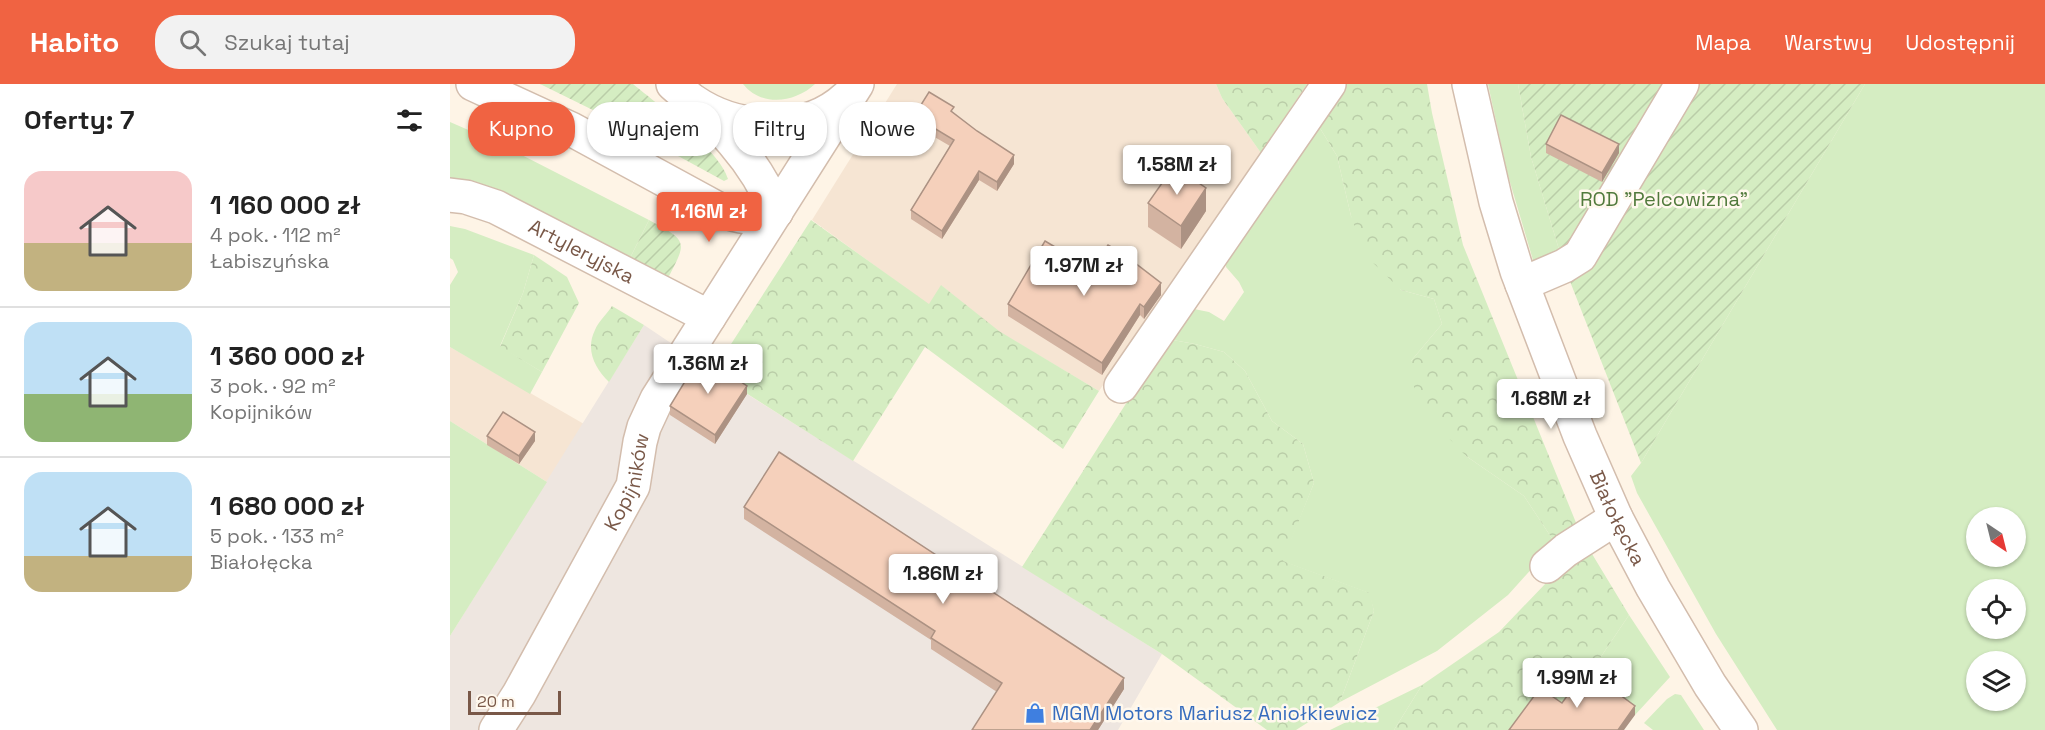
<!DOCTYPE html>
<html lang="pl">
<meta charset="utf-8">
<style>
body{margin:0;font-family:"Space Grotesk",sans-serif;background:#f2f2f2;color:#222;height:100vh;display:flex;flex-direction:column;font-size:22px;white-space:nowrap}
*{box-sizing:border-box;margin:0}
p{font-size:20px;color:#767676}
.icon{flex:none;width:33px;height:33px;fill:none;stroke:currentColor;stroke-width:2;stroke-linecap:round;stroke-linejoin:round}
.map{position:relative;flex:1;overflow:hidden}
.drawer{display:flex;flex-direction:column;background:#fff;width:450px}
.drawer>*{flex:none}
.top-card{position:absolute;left:18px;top:18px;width:570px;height:54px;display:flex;gap:12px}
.needle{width:39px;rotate:145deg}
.fabs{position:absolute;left:1516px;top:423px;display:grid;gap:12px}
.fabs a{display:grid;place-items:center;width:60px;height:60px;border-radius:50%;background:#fff;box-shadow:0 2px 4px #0004;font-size:30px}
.scale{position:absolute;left:18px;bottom:15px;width:93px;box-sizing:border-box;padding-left:6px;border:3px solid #795848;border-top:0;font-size:16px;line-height:21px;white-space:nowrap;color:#795848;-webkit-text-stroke:4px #fff8ed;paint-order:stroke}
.price{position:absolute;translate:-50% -51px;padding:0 14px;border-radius:6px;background:#fff;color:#222;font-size:20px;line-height:39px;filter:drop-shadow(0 2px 3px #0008)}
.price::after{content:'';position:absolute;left:50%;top:36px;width:18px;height:14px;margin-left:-9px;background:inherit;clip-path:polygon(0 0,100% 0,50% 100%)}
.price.on{background:#f06342;color:#fff}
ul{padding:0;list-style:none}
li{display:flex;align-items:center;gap:18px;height:150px;padding:0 24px}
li+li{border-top:2px solid #e0e0e0}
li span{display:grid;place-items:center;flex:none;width:168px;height:120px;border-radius:18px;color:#555}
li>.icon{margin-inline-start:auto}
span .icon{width:72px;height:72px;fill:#fffc;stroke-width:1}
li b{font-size:26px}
h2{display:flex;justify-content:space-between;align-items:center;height:72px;padding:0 24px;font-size:26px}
.chip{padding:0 21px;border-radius:24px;background:#fff;box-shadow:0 2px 4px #0004;font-size:21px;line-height:54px}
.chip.on{background:#f06342;color:#fff}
header{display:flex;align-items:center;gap:36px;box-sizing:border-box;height:84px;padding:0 30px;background:#f06342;color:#fff}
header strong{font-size:28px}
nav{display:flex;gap:33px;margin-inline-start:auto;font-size:21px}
.search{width:420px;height:54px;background:#f2f2f2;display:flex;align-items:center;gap:15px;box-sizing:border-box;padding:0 21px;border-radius:24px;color:#767676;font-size:22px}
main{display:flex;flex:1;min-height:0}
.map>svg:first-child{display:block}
.residential{fill:#f6e5d3}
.industrial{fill:#eee6e0}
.grass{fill:#d5edc2;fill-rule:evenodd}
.forest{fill:url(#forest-crowns)}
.garden{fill:url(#garden-furrows)}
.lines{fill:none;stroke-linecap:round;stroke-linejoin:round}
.minor-casing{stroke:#d3bdad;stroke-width:36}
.minor{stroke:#fff;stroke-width:33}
.wall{fill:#d3b3a1}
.shaded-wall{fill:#ac9283}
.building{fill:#f5d0bb;stroke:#ac9283;stroke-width:1.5}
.labels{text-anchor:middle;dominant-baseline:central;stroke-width:5;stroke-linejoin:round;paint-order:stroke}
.park-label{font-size:20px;fill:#517a3c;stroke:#fff8ed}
.street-label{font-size:20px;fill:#795848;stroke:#fff8ed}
.shop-label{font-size:20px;fill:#366cbe;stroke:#fff8ed;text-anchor:start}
</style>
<header>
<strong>Habito</strong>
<div class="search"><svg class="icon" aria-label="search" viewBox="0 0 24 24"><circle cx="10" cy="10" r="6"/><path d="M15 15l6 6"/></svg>Szukaj tutaj</div>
<nav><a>Mapa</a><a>Warstwy</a><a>Udostępnij</a></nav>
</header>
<main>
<section class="drawer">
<h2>Oferty: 7<svg class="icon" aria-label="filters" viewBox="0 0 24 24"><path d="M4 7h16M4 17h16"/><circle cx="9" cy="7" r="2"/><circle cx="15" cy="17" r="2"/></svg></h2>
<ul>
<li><span style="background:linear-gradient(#f6c9c9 60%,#c2b280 0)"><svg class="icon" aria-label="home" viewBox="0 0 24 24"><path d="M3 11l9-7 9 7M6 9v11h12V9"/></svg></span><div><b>1 160 000 zł</b><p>4 pok. · 112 m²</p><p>Łabiszyńska</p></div></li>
<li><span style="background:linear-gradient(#bfe0f5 60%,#8fb573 0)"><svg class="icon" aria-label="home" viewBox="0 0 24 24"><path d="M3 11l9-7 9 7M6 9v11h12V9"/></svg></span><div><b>1 360 000 zł</b><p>3 pok. · 92 m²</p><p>Kopijników</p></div></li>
<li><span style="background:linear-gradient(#bfe0f5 70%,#c2b280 0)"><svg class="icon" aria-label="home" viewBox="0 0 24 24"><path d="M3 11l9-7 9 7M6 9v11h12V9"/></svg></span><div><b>1 680 000 zł</b><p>5 pok. · 133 m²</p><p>Białołęcka</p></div></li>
</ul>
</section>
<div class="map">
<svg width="1595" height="646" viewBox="0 0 1595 646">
<defs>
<pattern id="forest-crowns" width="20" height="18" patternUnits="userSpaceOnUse" patternTransform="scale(1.5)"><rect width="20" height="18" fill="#d5edc2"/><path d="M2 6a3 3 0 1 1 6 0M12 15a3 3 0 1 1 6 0" fill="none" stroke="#bacda8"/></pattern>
<pattern id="garden-furrows" width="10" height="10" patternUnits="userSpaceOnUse" patternTransform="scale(1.5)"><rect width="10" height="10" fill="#d5edc2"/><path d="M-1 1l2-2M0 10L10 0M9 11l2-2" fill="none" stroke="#bacda8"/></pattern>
</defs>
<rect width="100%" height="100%" fill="#fef4e6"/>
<path class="residential" d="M 447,0 L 766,0 L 772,14 L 811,69 L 649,307 L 548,247 L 492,202 L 479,221 L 362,136 Z
M 0,263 L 134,340 L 97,398 L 0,337 Z"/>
<path class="industrial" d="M 194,241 L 297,310 L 712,570 L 668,646 L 0,646 L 0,552 Z"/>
<path class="grass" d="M 293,0 L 365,0 C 345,19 311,23 293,0 Z
M 1038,0 L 1068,0 L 1081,73 L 1114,182 L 1088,193 L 1057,88 Z
M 1415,0 L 1595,0 L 1595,646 L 1327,646 L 1266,550 L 1187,409 L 1181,392 L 1191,379 ZM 1527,434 L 1566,434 L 1566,472 L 1527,472 ZM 1527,506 L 1566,506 L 1566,544 L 1527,544 ZM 1527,578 L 1566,578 L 1566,616 L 1527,616 Z
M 865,36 L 887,72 L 901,132 L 951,206 L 984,215 L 992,240 L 961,277 L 1016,372 L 1074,412 L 1105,459 L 1058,511 L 987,567 L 890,618 L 924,527 L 919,509 L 832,477 L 864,399 L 853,360 L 822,337 L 795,287 L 774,268 L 745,260 L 717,255 L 744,225 L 759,228 L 774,237 L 794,208 L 789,198 L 776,183 L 776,171 Z
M 0,38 L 46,58 L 199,136 L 180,174 L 0,96 Z
M 0,142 L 15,145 L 84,171 L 73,209 L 50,262 L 92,288 L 80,310 L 0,263 L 0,201 L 8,188 L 3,176 L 0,174 Z
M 0,337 L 97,398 L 0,552 Z
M 1179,531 L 1220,593 L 1185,631 L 1136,595 Z
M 972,601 L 944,646 L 880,646 Z
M 1225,610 L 1231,611 L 1254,646 L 1203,646 L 1194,639 L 1217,615 Z"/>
<path class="forest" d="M 766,0 L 857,0 L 811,69 L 772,14 Z
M 889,0 L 977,0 L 982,29 L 1013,161 L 1129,446 L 1105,459 L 1074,412 L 1016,372 L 966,320 L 961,277 L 992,240 L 984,215 L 951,206 L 914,170 L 901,132 L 887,72 L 865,36 Z
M 361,136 L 479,220 L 491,201 L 549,247 L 649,307 L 613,365 L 475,263 L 403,377 L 263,288 Z
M 84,171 L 117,193 L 129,219 L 92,288 L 50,263 L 73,209 Z
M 162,222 L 194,241 L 159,298 C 145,284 135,266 145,246 C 148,238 157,230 162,222 Z
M 717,255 L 745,260 L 774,268 L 795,287 L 822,337 L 853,360 L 864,399 L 833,477 L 920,509 L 924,527 L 890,618 L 846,646 L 817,646 L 712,570 L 572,483 Z
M 1136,460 L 1179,531 L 1136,595 L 1132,591 L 1108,625 L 1065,646 L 944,646 L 972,601 L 1049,548 L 1119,475 Z"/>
<path class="garden" d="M 90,0 L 183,0 C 207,20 270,66 278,95 L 274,97 L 153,31 Z
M 1068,0 L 1415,0 L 1191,379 L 1114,182 L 1081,73 Z
M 199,136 C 237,157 238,156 218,194 L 180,174 Z"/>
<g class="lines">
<g class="minor-casing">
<g id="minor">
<path d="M 23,0 L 121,45 L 268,125 C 288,133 305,137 326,128"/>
<path d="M 223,0 C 265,36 306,75 326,128"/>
<path id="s1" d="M 1019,0 L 1046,118 L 1067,187 L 1130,352 L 1166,434 L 1203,504 L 1260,601 L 1291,646"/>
<path d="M 243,17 C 287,47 355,52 397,13"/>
<path id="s2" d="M 0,111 L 16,113 L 46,123 L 259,233"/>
<path d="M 1072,200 L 1114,182 L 1130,172 L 1232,0"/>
<path d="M 671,302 L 879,0"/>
<path d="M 1097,482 L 1116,466 L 1166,434"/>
<path id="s3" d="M 46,646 L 69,610 L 183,402 L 190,358 L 194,343 L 207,315 L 407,0"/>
</g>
</g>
<use href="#minor" class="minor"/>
</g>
<path class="wall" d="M 504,30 L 564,80 L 547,107 L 529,96 L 492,155 L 461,135 L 461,126 L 500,62 L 464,41 L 464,32 Z
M 1096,60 L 1169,69 L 1152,98 L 1096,69 Z
M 698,119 L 756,127 L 731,165 L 698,143 Z
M 642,185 L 711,211 L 694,235 L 690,231 L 652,291 L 558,232 L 558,220 Z
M 297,310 L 265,360 L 220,331 L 220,322 Z
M 37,352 L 85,357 L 69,380 L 37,361 Z
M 294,423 L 674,605 L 648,646 L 522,646 L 547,608 L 481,565 L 481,556 L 294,435 Z"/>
<path class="shaded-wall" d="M 1169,60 L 1169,69 L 1152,98 L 1152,89 Z
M 564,71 L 564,80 L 547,107 L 547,98 Z
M 529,87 L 529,96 L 492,155 L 492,147 Z
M 756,104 L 756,127 L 731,165 L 731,142 Z
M 711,199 L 711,211 L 694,235 L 694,223 Z
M 690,220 L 690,231 L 652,291 L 652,279 Z
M 297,302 L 297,310 L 265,360 L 265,351 Z
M 85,348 L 85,357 L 69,380 L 69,372 Z
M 674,594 L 674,605 L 648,646 L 640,646 Z
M 1185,622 L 1185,631 L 1174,646 L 1168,646 Z"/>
<path class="building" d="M 479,8 L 504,23 L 501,27 L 527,47 L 564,71 L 547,98 L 529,87 L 492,147 L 461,126 L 504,56 L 464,32 Z
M 1111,31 L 1169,60 L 1152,89 L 1096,60 Z
M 724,82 L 756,104 L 731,142 L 698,119 Z
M 595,157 L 642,185 L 658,161 L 672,169 L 711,199 L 694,223 L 690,220 L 652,279 L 558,220 Z
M 251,271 L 297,302 L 265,351 L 220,322 Z
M 53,328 L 85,348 L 69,372 L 37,352 Z
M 329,368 L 674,594 L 640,646 L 522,646 L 552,599 L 481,554 L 485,547 L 294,423 Z
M 1136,586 L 1185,622 L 1168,646 L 1059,646 L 1090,604 L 1112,619 Z"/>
<defs>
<g id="shop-bare" transform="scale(1.62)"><path d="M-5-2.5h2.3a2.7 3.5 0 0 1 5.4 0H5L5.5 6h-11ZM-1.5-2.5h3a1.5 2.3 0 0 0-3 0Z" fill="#3f7fe0" stroke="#fff8ed" stroke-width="2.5" paint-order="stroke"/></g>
</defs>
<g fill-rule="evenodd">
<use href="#shop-bare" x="585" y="629"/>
</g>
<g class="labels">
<g class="park-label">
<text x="1214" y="115">ROD "Pelcowizna"</text>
</g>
<g class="street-label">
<text stroke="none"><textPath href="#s2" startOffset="144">Artyleryjska</textPath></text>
<text stroke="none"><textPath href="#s3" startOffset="282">Kopijników</textPath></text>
<text stroke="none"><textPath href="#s1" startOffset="460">Białołęcka</textPath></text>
</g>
<g class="shop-label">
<text x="602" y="629">MGM Motors Mariusz Aniołkiewicz</text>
</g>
</g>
</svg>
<div class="fabs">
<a><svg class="needle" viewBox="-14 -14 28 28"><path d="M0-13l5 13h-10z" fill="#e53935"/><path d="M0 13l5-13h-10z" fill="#767676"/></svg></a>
<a><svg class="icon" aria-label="locate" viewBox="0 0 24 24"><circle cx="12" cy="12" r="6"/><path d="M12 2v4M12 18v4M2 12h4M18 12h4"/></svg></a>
<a><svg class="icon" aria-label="layers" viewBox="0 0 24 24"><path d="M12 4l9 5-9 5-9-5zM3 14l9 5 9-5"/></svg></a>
</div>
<div class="scale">20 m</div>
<b class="price" style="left:727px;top:112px">1.58M zł</b>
<b class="price on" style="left:259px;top:159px">1.16M zł</b>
<b class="price" style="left:634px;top:213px">1.97M zł</b>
<b class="price" style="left:258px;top:311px">1.36M zł</b>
<b class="price" style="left:1101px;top:346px">1.68M zł</b>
<b class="price" style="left:493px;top:521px">1.86M zł</b>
<b class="price" style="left:1127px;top:625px">1.99M zł</b>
<div class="top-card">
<a class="chip on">Kupno</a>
<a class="chip">Wynajem</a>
<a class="chip">Filtry</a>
<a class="chip">Nowe</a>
</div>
</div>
</main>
